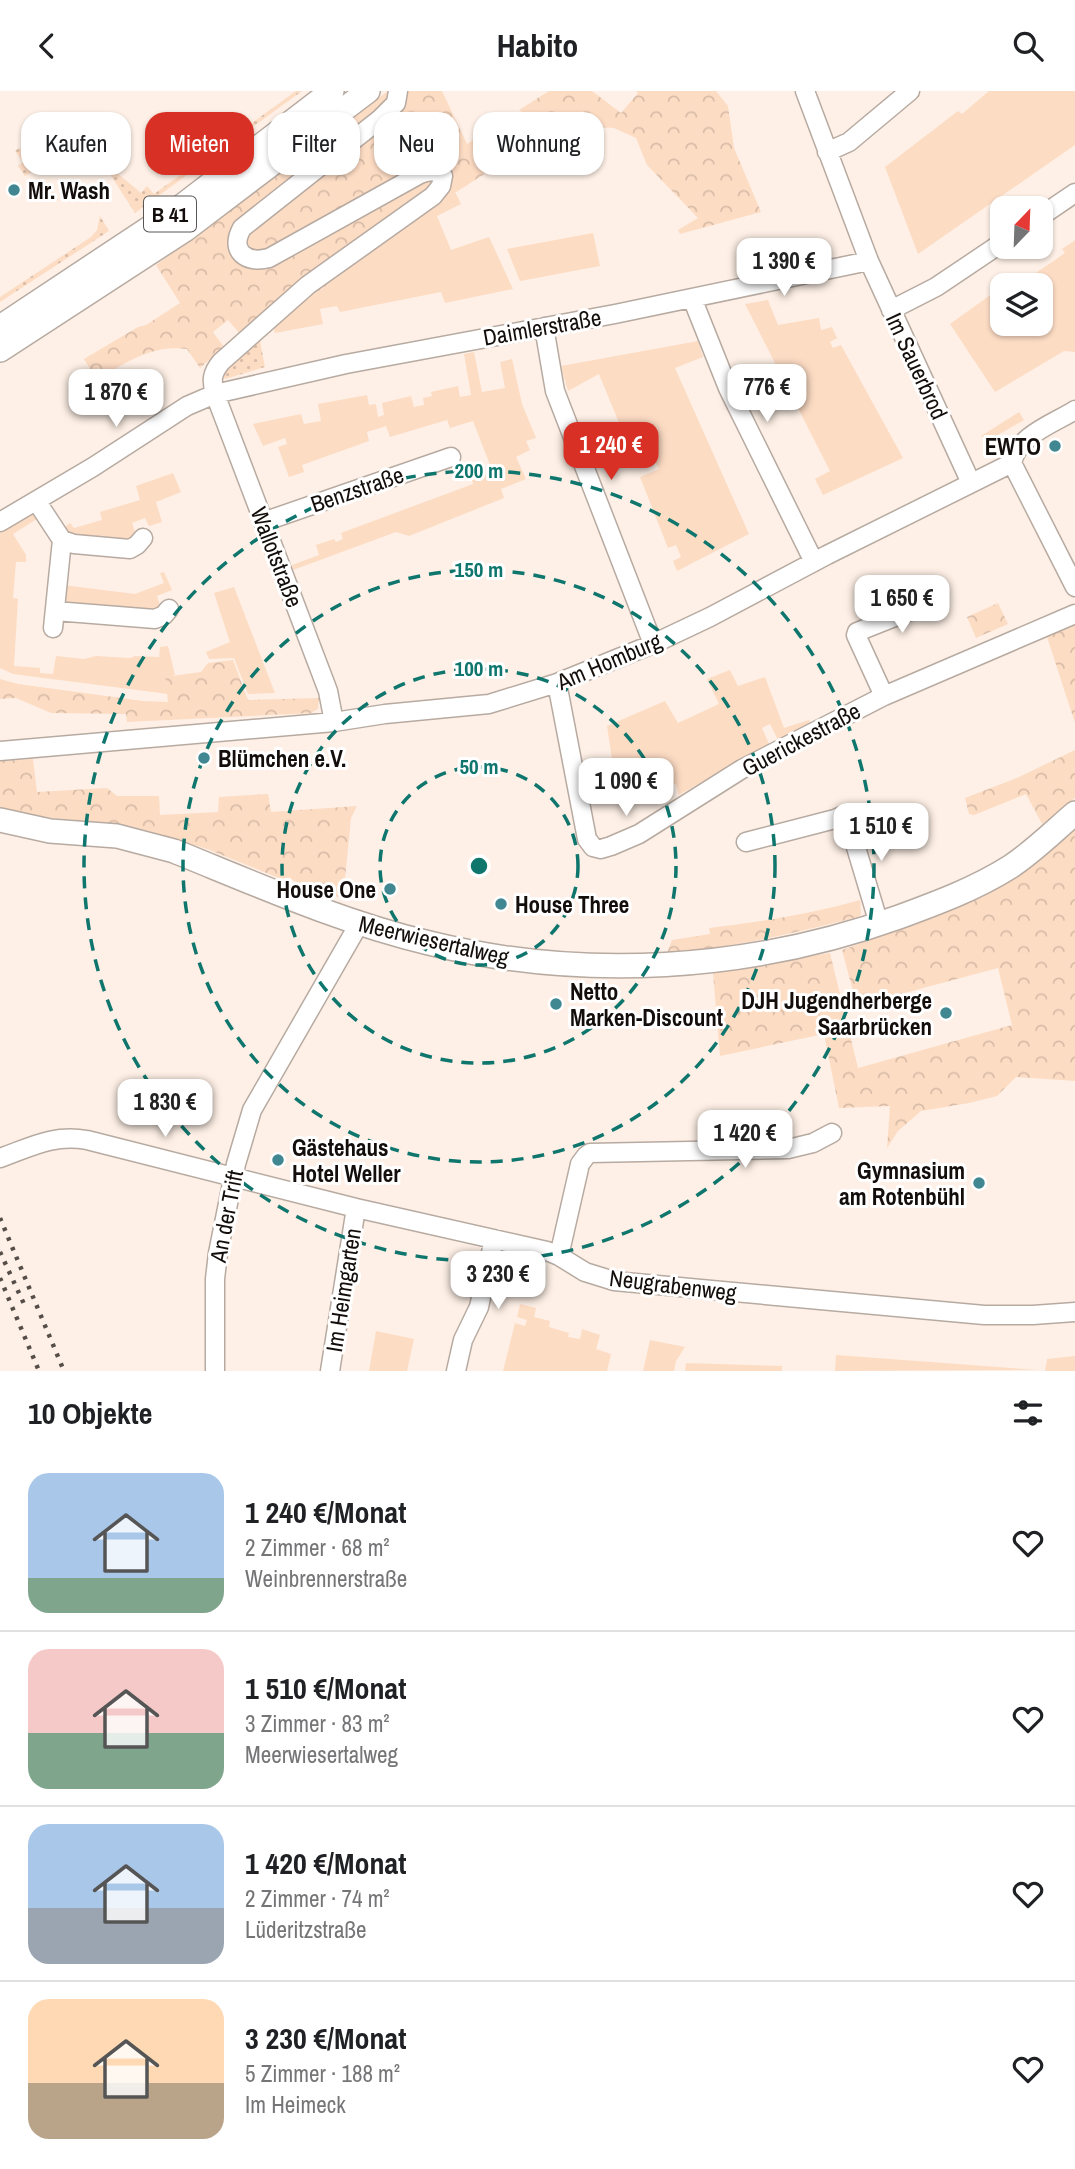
<!DOCTYPE html>
<html lang="de">
<meta charset="utf-8">
<style>
body{margin:0;font-family:"Archivo Narrow",sans-serif;background:#f2f2f2;color:#202124;height:100vh;display:flex;flex-direction:column;font-size:26px;white-space:nowrap}
*{box-sizing:border-box;margin:0}
p{font-size:23px;color:#757577}
.icon{flex:none;width:38px;height:38px;fill:none;stroke:currentColor;stroke-width:2;stroke-linecap:round;stroke-linejoin:round}
.map{position:relative;height:1280px;overflow:hidden}
.sheet{display:flex;flex-direction:column;background:#fff;flex:1}
.sheet>*{flex:none}
.top-card{position:absolute;left:21px;top:21px;width:700px;height:63px;display:flex;gap:14px}
.needle{width:46px;rotate:23deg}
.controls{position:absolute;left:990px;top:105px;display:grid;gap:14px}
.controls a{display:grid;place-items:center;width:63px;height:63px;border-radius:14px;background:#fff;box-shadow:0 2px 5px #0004;font-size:35px}
.price{position:absolute;translate:-50% -60px;padding:0 16px;border-radius:14px;background:#fff;color:#222;font-size:23px;line-height:46px;filter:drop-shadow(0 2px 4px #0008)}
.price::after{content:'';position:absolute;left:50%;top:42px;width:21px;height:16px;margin-left:-10px;background:inherit;clip-path:polygon(0 0,100% 0,50% 100%)}
.price.active{background:#d93025;color:#fff}
ul{padding:0;list-style:none}
li{display:flex;align-items:center;gap:21px;height:175px;padding:0 28px}
li+li{border-top:2px solid #e0e0e0}
li span{display:grid;place-items:center;flex:none;width:196px;height:140px;border-radius:21px;color:#555}
li>.icon{margin-inline-start:auto}
span .icon{width:84px;height:84px;fill:#fffc;stroke-width:1}
li b{font-size:30px}
h2{display:flex;justify-content:space-between;align-items:center;height:84px;padding:0 28px;font-size:30px}
.pill{padding:0 24px;border-radius:21px;background:#fff;box-shadow:0 2px 5px #0004;font-size:24px;line-height:63px}
.pill.active{background:#d93025;color:#fff}
header{display:flex;justify-content:space-between;align-items:center;height:91px;padding:0 28px;background:#fff;font-size:32px;font-weight:700}
.map>svg:first-child{display:block}
.grass{fill:url(#grass-dots)}
.forest{fill:url(#forest-crowns)}
.garden{fill:#fddcc4}
.lines{fill:none;stroke-linecap:round;stroke-linejoin:round}
.minor-casing{stroke:#b7aaa1;stroke-width:21}
.major-casing{stroke:#b7aaa1;stroke-width:26}
.minor{stroke:#fff;stroke-width:18}
.major{stroke:#fff;stroke-width:23}
.rail{stroke:#554d48;stroke-width:4.5;stroke-dasharray:3.5 7;stroke-linecap:butt}
.ring{fill:none;stroke:#0f766e;stroke-width:3.5;stroke-dasharray:12 9}
.poi-dot{fill:#418792;stroke:#fff;stroke-width:2.5}
.labels{text-anchor:middle;dominant-baseline:central;stroke-width:6;stroke-linejoin:round;paint-order:stroke}
.shield{fill:#fff;stroke:#5a5654;stroke-width:2}
.shield-label{font-size:21px;font-weight:bold;fill:#130e0b}
.poi-label{font-size:23px;font-weight:bold;fill:#130e0b;stroke:#fff;text-anchor:start}
.street-label{font-size:23px;fill:#130e0b;stroke:#fff}
.centre{fill:#0f766e;stroke:#fff;stroke-width:3.5}
.ring-label{font-size:21px;text-anchor:middle;font-weight:bold;fill:#0f766e;stroke:#fff;stroke-width:6;stroke-linejoin:round;paint-order:stroke}
</style>
<header><svg class="icon" aria-label="back" viewBox="0 0 24 24"><path d="M15 5l-7 7 7 7"/></svg>Habito<svg class="icon" aria-label="search" viewBox="0 0 24 24"><circle cx="10" cy="10" r="6"/><path d="M15 15l6 6"/></svg></header>
<div class="map">
<svg width="1075" height="1280" viewBox="0 0 1075 1280">
<defs>
<pattern id="grass-dots" width="8" height="8" patternUnits="userSpaceOnUse" patternTransform="scale(1.75)"><rect width="8" height="8" fill="#fddcc4"/><path d="M2 2h.1M6 6h.1" fill="none" stroke="#d8bca7" stroke-width="1.8" stroke-linecap="round"/></pattern>
<pattern id="forest-crowns" width="20" height="18" patternUnits="userSpaceOnUse" patternTransform="scale(1.75)"><rect width="20" height="18" fill="#fddcc4"/><path d="M2 6a3 3 0 1 1 6 0M12 15a3 3 0 1 1 6 0" fill="none" stroke="#d8bca7"/></pattern>
</defs>
<rect width="100%" height="100%" fill="#fef0e6"/>
<path class="grass" d="M 296,0 L 302,0 L 135,122 L 108,80 L 111,77 L 141,102 L 147,95 L 154,103 Z
M 19,57 L 30,61 L 46,78 L 37,78 L 25,85 L 18,75 L 23,71 L 15,60 Z
M 39,87 L 47,92 L 59,110 L 48,106 L 37,106 L 28,92 Z
M 100,125 L 109,140 L 0,211 L 0,206 L 91,146 L 97,139 Z
M 259,245 L 265,276 L 225,288 L 223,285 L 224,278 Z"/>
<path class="forest" d="M 388,0 L 442,0 L 467,53 L 489,39 L 497,53 L 494,77 L 420,124 L 273,235 L 241,244 L 228,229 L 213,241 L 224,256 L 200,277 L 187,258 C 153,254 132,269 104,284 L 99,277 L 92,281 L 84,268 L 138,236 L 146,234 L 180,212 L 156,174 Z
M 549,0 L 592,0 L 621,22 L 638,2 L 636,0 L 716,0 L 728,15 L 734,57 L 761,121 L 680,143 L 678,139 L 698,127 L 647,74 L 636,47 L 614,37 L 539,32 L 519,19 Z
M 998,512 L 1008,533 L 976,547 L 967,526 Z
M 1075,533 L 1075,632 L 1047,546 Z
M 233,569 L 248,609 L 319,607 L 318,618 L 311,622 L 127,631 L 126,623 L 51,622 L 16,607 L 0,608 L 0,588 L 18,593 L 143,610 L 168,611 L 165,586 L 201,581 L 208,572 Z
M 1075,659 L 1075,707 L 1042,733 L 1026,703 L 974,724 L 969,723 L 965,707 L 1019,686 Z
M 33,668 L 37,701 L 107,697 L 117,705 L 159,705 L 160,724 L 218,721 L 219,706 L 268,703 L 271,721 L 357,715 L 351,727 L 343,808 L 292,789 L 284,789 L 207,758 L 149,740 L 119,733 L 32,725 L 0,717 L 0,670 Z
M 1075,737 L 1075,990 L 1016,986 L 997,1005 L 969,1012 L 921,1020 L 898,1040 L 887,1057 L 890,1015 L 839,1017 L 824,943 L 720,965 L 713,882 L 830,862 L 858,977 L 1012,934 L 998,877 L 871,911 L 854,904 L 842,859 C 898,839 957,822 1008,792 C 1032,777 1053,755 1075,737 Z
M 860,809 L 861,823 L 858,826 C 795,842 733,857 667,862 L 672,849 L 710,843 L 709,837 C 761,831 810,823 860,809 Z"/>
<path class="garden" d="M 989,0 L 1075,0 L 1075,54 L 918,163 L 885,76 L 958,20 L 962,23 Z
M 455,101 L 461,113 L 437,125 L 451,159 L 489,146 L 513,198 L 445,212 L 441,201 L 340,221 L 337,215 L 320,218 L 323,233 L 275,242 L 273,235 L 420,124 Z
M 593,142 L 600,175 L 520,190 L 507,158 Z
M 1075,149 L 1075,261 L 1064,260 L 995,301 L 950,233 L 1003,195 L 1003,233 L 1041,233 L 1041,194 L 1012,194 L 1025,185 L 1027,188 L 1065,162 L 1062,158 Z
M 768,209 L 778,234 L 819,227 L 821,239 L 832,236 L 837,247 L 830,251 L 833,257 L 841,254 L 903,367 L 823,404 L 815,388 L 830,380 L 745,213 Z
M 698,250 L 703,266 L 675,277 L 749,443 L 677,480 L 673,470 L 681,466 L 676,454 L 668,457 L 640,386 L 659,378 L 646,354 L 630,359 L 599,283 L 568,300 L 561,275 Z
M 474,261 L 482,301 L 505,297 L 500,271 L 512,268 L 522,313 L 536,347 L 526,350 L 530,359 L 516,366 L 526,388 L 501,398 L 504,407 L 409,445 L 396,441 L 293,479 L 292,474 L 319,464 L 316,454 L 334,448 L 336,451 L 343,448 L 341,442 L 473,393 L 470,382 L 490,374 L 473,330 L 450,337 L 447,329 L 390,346 L 386,335 L 367,341 L 369,350 L 302,374 L 304,381 L 289,386 L 278,356 L 287,353 L 285,347 L 263,355 L 253,333 L 301,323 L 304,333 L 321,330 L 318,313 L 367,304 L 369,314 L 376,313 L 378,326 L 384,324 L 382,312 L 411,305 L 414,316 L 424,314 L 423,307 L 432,305 L 431,301 L 458,295 L 460,306 L 471,304 L 464,263 Z
M 1019,321 L 1024,329 L 989,349 L 981,345 Z
M 173,382 L 181,401 L 156,411 L 162,431 L 149,435 L 145,427 L 132,432 L 135,441 L 133,448 L 72,445 L 61,439 L 70,432 L 74,437 L 102,429 L 100,421 L 140,409 L 136,395 Z
M 35,418 L 40,426 L 13,443 L 26,464 L 26,471 L 16,471 L 13,507 L 18,508 L 14,575 L 40,577 L 40,582 L 53,583 L 56,565 L 84,568 L 96,565 L 130,567 L 135,565 L 159,566 L 160,556 L 168,555 L 175,584 L 165,587 L 168,603 L 13,583 L 0,577 L 0,438 Z
M 164,481 L 172,499 L 157,505 L 160,514 L 154,523 L 70,514 L 63,507 L 63,494 L 135,503 L 164,492 L 160,482 Z
M 234,496 L 275,602 L 248,603 L 234,567 L 209,568 L 206,561 L 230,551 L 214,502 Z
M 730,579 L 738,595 L 765,586 L 784,637 L 809,629 L 811,633 L 778,649 L 770,633 L 762,637 L 769,653 L 679,704 L 676,693 L 639,703 L 635,685 L 615,688 L 607,635 L 665,610 L 678,632 L 719,613 L 707,588 Z
M 520,1213 L 536,1217 L 534,1226 L 550,1230 L 549,1236 L 569,1242 L 568,1246 L 580,1248 L 582,1238 L 600,1244 L 596,1258 L 611,1263 L 607,1280 L 503,1280 L 515,1232 L 525,1235 L 527,1229 L 517,1226 Z
M 376,1240 L 414,1248 L 407,1280 L 369,1280 Z
M 650,1249 L 685,1256 L 676,1270 L 674,1280 L 643,1280 Z
M 836,1264 L 1037,1279 L 835,1280 Z
M 1075,1265 L 1075,1280 L 1045,1280 L 1047,1268 Z
M 686,1272 L 782,1275 L 782,1280 L 685,1280 Z"/>
<g class="lines">
<g class="minor-casing">
<path id="minor" d="M 805,0 L 869,170 L 971,392
M 827,61 L 849,51 L 910,0
M 1041,125 L 1075,102
M 692,207 L 728,297 L 814,471
M 891,219 L 936,196 L 1003,151
M 544,236 L 555,300 L 653,553
M 1012,372 L 1075,496
M 37,411 L 62,449 L 53,537
M 0,431 L 93,376 L 187,315 L 215,303 L 346,273 L 615,223 L 869,170
M 263,431 L 451,366
M 62,449 L 74,453 L 130,458 L 137,454 L 143,447
M 55,520 L 155,528 L 164,524 L 169,518
M 557,592 L 587,748 L 593,756 L 601,758 L 611,755 L 639,743 L 742,678 L 884,605 L 1075,523
M 884,605 L 856,544 L 857,541 L 925,514
M 334,631 L 328,600 L 215,303 C 211,289 212,282 221,271 L 308,194 L 433,105 L 441,95 L 443,85 C 436,78 429,80 420,83 L 269,167 C 246,173 229,160 242,137 L 380,28 L 396,12 L 398,0
M 0,660 L 334,631 L 385,623 L 489,613 L 557,592 L 653,553 L 710,526 L 827,464 L 1012,372 C 1018,344 1053,333 1075,319
M 746,751 L 835,728 L 846,723 L 879,833
M 0,1067 C 31,1056 53,1043 87,1049 L 356,1117 L 547,1160 L 559,1165 L 585,1181 L 614,1190 L 984,1224 L 1033,1224 L 1075,1221
M 559,1165 L 580,1073 L 586,1065 L 590,1062 L 788,1058 L 813,1052 L 832,1042
M 215,1280 L 215,1188 L 218,1162 L 236,1073 L 252,1019 L 359,833
M 330,1280 L 356,1117
M 456,1280 L 463,1249 L 479,1216 L 494,1148"/>
</g>
<g class="major-casing">
<path id="major" d="M 0,236 L 178,118 L 332,0
M 0,259 L 186,138 L 368,0
M 0,729 L 50,740 L 117,745 L 174,760 C 258,794 341,831 429,852 C 583,890 749,880 899,826 C 937,812 975,798 1010,776 C 1033,761 1054,740 1075,722"/>
</g>
<use href="#minor" class="minor"/>
<use href="#major" class="major"/>
<path class="rail" d="M 0,1127 L 64,1280
M 0,1161 L 24,1213
M 0,1187 L 39,1280"/>
</g>
<g class="ring">
<circle cx="479" cy="775" r="99"/>
<circle cx="479" cy="775" r="197"/>
<circle cx="479" cy="775" r="296"/>
<circle cx="479" cy="775" r="395"/>
</g>
<g class="poi-dot">
<circle cx="14" cy="99" r="7"/>
<circle cx="1055" cy="355" r="7"/>
<circle cx="204" cy="667" r="7"/>
<circle cx="390" cy="798" r="7"/>
<circle cx="501" cy="813" r="7"/>
<circle cx="556" cy="913" r="7"/>
<circle cx="946" cy="922" r="7"/>
<circle cx="278" cy="1069" r="7"/>
<circle cx="979" cy="1092" r="7"/>
</g>
<g class="labels">
<rect class="shield" x="144" y="105.5" width="52" height="35" rx="5"/>
<g class="shield-label">
<text x="170" y="123">B 41</text>
</g>
<g class="poi-label">
<text x="28" y="99">Mr. Wash</text>
<text x="1041" y="355" text-anchor="end">EWTO</text>
<text x="218" y="667">Blümchen e.V.</text>
<text x="376" y="798" text-anchor="end">House One</text>
<text x="515" y="813">House Three</text>
<text x="570" y="900">Netto<tspan x="570" dy="26">Marken-Discount</tspan></text>
<text x="932" y="909" text-anchor="end">DJH Jugendherberge<tspan x="932" dy="26">Saarbrücken</tspan></text>
<text x="292" y="1056">Gästehaus<tspan x="292" dy="26">Hotel Weller</tspan></text>
<text x="965" y="1079" text-anchor="end">Gymnasium<tspan x="965" dy="26">am Rotenbühl</tspan></text>
</g>
<g class="street-label">
<text transform="translate(542 236) rotate(-10)">Daimlerstraße</text>
<text transform="translate(917 275) rotate(65)">Im Sauerbrod</text>
<text transform="translate(357 398) rotate(-19)">Benzstraße</text>
<text transform="translate(277 466) rotate(69)">Wallotstraße</text>
<text transform="translate(609 570) rotate(-23)">Am Homburg</text>
<text transform="translate(801 648) rotate(-28)">Guerickestraße</text>
<text transform="translate(434 849) rotate(13)">Meerwiesertalweg</text>
<text transform="translate(226 1125) rotate(-79)">An der Trift</text>
<text transform="translate(673 1194) rotate(7)">Neugrabenweg</text>
<text transform="translate(343 1199) rotate(-81)">Im Heimgarten</text>
</g>
</g>
<circle cx="479" cy="775" r="10" class="centre"/>
<g class="ring-label">
<text x="479" y="387">200 m</text>
<text x="479" y="486">150 m</text>
<text x="479" y="585">100 m</text>
<text x="479" y="683">50 m</text>
</g>
</svg>
<div class="controls">
<a><svg class="needle" viewBox="-14 -14 28 28"><path d="M0-13l5 13h-10z" fill="#e53935"/><path d="M0 13l5-13h-10z" fill="#757577"/></svg></a>
<a><svg class="icon" aria-label="layers" viewBox="0 0 24 24"><path d="M12 4l9 5-9 5-9-5zM3 14l9 5 9-5"/></svg></a>
</div>
<b class="price" style="left:784px;top:207px">1 390 €</b>
<b class="price" style="left:767px;top:333px">776 €</b>
<b class="price" style="left:116px;top:338px">1 870 €</b>
<b class="price active" style="left:611px;top:391px">1 240 €</b>
<b class="price" style="left:902px;top:544px">1 650 €</b>
<b class="price" style="left:626px;top:727px">1 090 €</b>
<b class="price" style="left:881px;top:772px">1 510 €</b>
<b class="price" style="left:165px;top:1048px">1 830 €</b>
<b class="price" style="left:745px;top:1079px">1 420 €</b>
<b class="price" style="left:498px;top:1220px">3 230 €</b>
<div class="top-card">
<a class="pill">Kaufen</a>
<a class="pill active">Mieten</a>
<a class="pill">Filter</a>
<a class="pill">Neu</a>
<a class="pill">Wohnung</a>
</div>
</div>
<section class="sheet">
<h2>10 Objekte<svg class="icon" aria-label="filters" viewBox="0 0 24 24"><path d="M4 7h16M4 17h16"/><circle cx="9" cy="7" r="2"/><circle cx="15" cy="17" r="2"/></svg></h2>
<ul>
<li><span style="background:linear-gradient(#a9c7e8 75%,#7fa58c 0)"><svg class="icon" aria-label="home" viewBox="0 0 24 24"><path d="M3 11l9-7 9 7M6 9v11h12V9"/></svg></span><div><b>1 240 €/Monat</b><p>2 Zimmer · 68 m²</p><p>Weinbrennerstraße</p></div><svg class="icon" aria-label="heart" viewBox="0 0 24 24"><path d="M12 20l-8-8c-3-5 5-10 8-4 3-6 11-1 8 4z"/></svg></li>
<li><span style="background:linear-gradient(#f6c9c9 60%,#7fa58c 0)"><svg class="icon" aria-label="home" viewBox="0 0 24 24"><path d="M3 11l9-7 9 7M6 9v11h12V9"/></svg></span><div><b>1 510 €/Monat</b><p>3 Zimmer · 83 m²</p><p>Meerwiesertalweg</p></div><svg class="icon" aria-label="heart" viewBox="0 0 24 24"><path d="M12 20l-8-8c-3-5 5-10 8-4 3-6 11-1 8 4z"/></svg></li>
<li><span style="background:linear-gradient(#a9c7e8 60%,#9aa5b1 0)"><svg class="icon" aria-label="home" viewBox="0 0 24 24"><path d="M3 11l9-7 9 7M6 9v11h12V9"/></svg></span><div><b>1 420 €/Monat</b><p>2 Zimmer · 74 m²</p><p>Lüderitzstraße</p></div><svg class="icon" aria-label="heart" viewBox="0 0 24 24"><path d="M12 20l-8-8c-3-5 5-10 8-4 3-6 11-1 8 4z"/></svg></li>
<li><span style="background:linear-gradient(#ffd9b3 60%,#b9a48a 0)"><svg class="icon" aria-label="home" viewBox="0 0 24 24"><path d="M3 11l9-7 9 7M6 9v11h12V9"/></svg></span><div><b>3 230 €/Monat</b><p>5 Zimmer · 188 m²</p><p>Im Heimeck</p></div><svg class="icon" aria-label="heart" viewBox="0 0 24 24"><path d="M12 20l-8-8c-3-5 5-10 8-4 3-6 11-1 8 4z"/></svg></li>
</ul>
</section>
